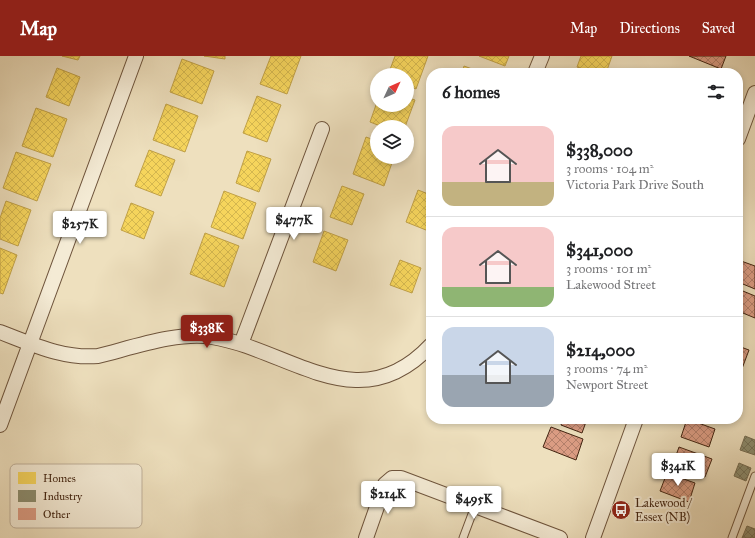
<!DOCTYPE html>
<meta charset="utf-8">
<style>
body{margin:0;font-family:"IM FELL Great Primer",serif;background:#f2f2f2;color:#202124;height:100vh;display:flex;flex-direction:column;font-size:15px;white-space:nowrap}
*{box-sizing:border-box;margin:0}
p{font-size:13px;color:#757577}
.icon{flex:none;width:22px;height:22px;fill:none;stroke:currentColor;stroke-width:2;stroke-linecap:round;stroke-linejoin:round}
.map{position:relative;flex:1;overflow:hidden}
.drawer{position:absolute;left:426px;top:12px;width:317px;height:356px;display:flex;flex-direction:column;background:#fff;border-radius:16px;box-shadow:0 2px 6px #0003}
.drawer>*{flex:none}
.needle{width:26px;rotate:46deg}
.buttons{position:absolute;left:370px;top:12px;display:grid;gap:8px}
.buttons a{display:grid;place-items:center;width:44px;height:44px;border-radius:50%;background:#fff;box-shadow:0 2px 6px #0003;font-size:20px}
.price{position:absolute;translate:-50% -34px;padding:0 9px;border-radius:4px;background:#fff;color:#222;font-size:13px;line-height:26px;filter:drop-shadow(0 1px 2px #0008)}
.price::after{content:'';position:absolute;left:50%;top:24px;width:12px;height:9px;margin-left:-6px;background:inherit;clip-path:polygon(0 0,100% 0,50% 100%)}
.price.selected{background:#8f2418;color:#fff}
ul{padding:0;list-style:none}
li{display:flex;align-items:center;gap:12px;height:100px;padding:0 16px}
li+li{border-top:1px solid #e0e0e0}
li span{display:grid;place-items:center;flex:none;width:112px;height:80px;border-radius:12px;color:#555}
li>.icon{margin-inline-start:auto}
span .icon{width:48px;height:48px;fill:#fffc;stroke-width:1}
li b{font-size:17px}
h2{display:flex;justify-content:space-between;align-items:center;height:48px;padding:0 16px;font-size:17px}
header{display:flex;align-items:center;gap:24px;box-sizing:border-box;height:56px;padding:0 20px;background:#8f2418;color:#fff}
header strong{font-size:19px}
nav{display:flex;gap:22px;margin-inline-start:auto;font-size:14px}
.map>svg:first-child{display:block}
.homes{fill:url(#homes-cross-hatch);stroke:#c0a046}
.industry{fill:url(#industry-cross-hatch);stroke:#766d52}
.building{fill:url(#building-cross-hatch);stroke:#432511}
.lines{fill:none;stroke-linecap:round;stroke-linejoin:round}
.lane-casing{stroke:#6e543c;stroke-width:9}
.street-casing{stroke:#6e543c;stroke-width:16}
.lane{stroke:#f4ebd5;stroke-width:7}
.street{stroke:#f4ebd5;stroke-width:14}
.labels{text-anchor:middle;dominant-baseline:central;stroke-width:4;stroke-linejoin:round;paint-order:stroke}
.poi-label{font-size:12px;fill:#432511;stroke:#f4ebd5;text-anchor:start}
.key{fill:#f4ebd5;stroke:#bfb09a;stroke-width:1}
.key-label{font-size:11px;fill:#432511}
</style>
<header>
<strong>Map</strong>
<nav><a>Map</a><a>Directions</a><a>Saved</a></nav>
</header>
<div class="map">
<svg width="755" height="482" viewBox="0 0 755 482">
<defs>
<pattern id="homes-cross-hatch" width="8" height="8" patternUnits="userSpaceOnUse"><rect width="8" height="8" fill="#f6d55c"/><path d="M0 0l8 8M0 8l8-8" fill="none" stroke="#d4b74f"/></pattern>
<pattern id="industry-cross-hatch" width="8" height="8" patternUnits="userSpaceOnUse"><rect width="8" height="8" fill="#8c8c6e"/><path d="M0 0l8 8M0 8l8-8" fill="none" stroke="#747259"/></pattern>
<pattern id="building-cross-hatch" width="8" height="8" patternUnits="userSpaceOnUse"><rect width="8" height="8" fill="#db9c83"/><path d="M0 0l8 8M0 8l8-8" fill="none" stroke="#b37f6a"/></pattern>
</defs>
<rect width="100%" height="100%" fill="#eee0be"/>
<filter id="stains"><feTurbulence type="fractalNoise" baseFrequency=".005" numOctaves="4"/><feColorMatrix values="0 0 0 0 .2 0 0 0 0 .09 0 0 0 0 .02 0 0 0 .5 -.17"/></filter>
<radialGradient id="worn" r=".72"><stop offset=".6" stop-color="#630" stop-opacity="0"/><stop offset="1" stop-color="#630" stop-opacity=".3"/></radialGradient>
<path class="homes" d="M 62,0 L 80,0 L 78,4 Z
M 204,0 L 225,0 L 225,3 Z
M 271,0 L 301,0 L 287,38 L 260,28 Z
M 395,0 L 428,0 L 416,33 L 407,29 L 407,19 L 388,19 Z
M 479,0 L 509,0 L 505,10 Z
M 581,0 L 612,0 L 606,17 L 593,17 L 577,11 Z
M 182,3 L 214,15 L 202,48 L 170,36 Z
M 464,10 L 483,17 L 462,17 Z
M 57,12 L 80,21 L 69,50 L 46,41 Z
M 257,40 L 281,49 L 267,86 L 243,77 Z
M 407,41 L 415,44 L 405,71 L 383,71 L 370,66 L 377,46 L 377,49 L 407,49 Z
M 166,48 L 198,60 L 185,96 L 153,84 Z
M 36,52 L 67,63 L 53,101 L 22,90 Z
M 366,81 L 377,85 L 377,101 L 394,101 L 384,130 L 353,118 Z
M 149,94 L 175,104 L 161,140 L 135,130 Z
M 247,95 L 271,103 L 259,136 L 236,127 Z
M 16,96 L 51,108 L 37,145 L 3,132 Z
M 342,130 L 364,138 L 352,169 L 330,161 Z
M 418,134 L 431,139 L 431,176 L 406,166 Z
M 224,135 L 256,147 L 243,183 L 211,171 Z
M 6,145 L 31,154 L 18,190 L 0,183 L 0,162 Z
M 131,147 L 154,156 L 144,183 L 121,174 Z
M 324,175 L 348,184 L 336,215 L 313,206 Z
M 205,177 L 239,190 L 224,231 L 190,218 Z
M 0,192 L 17,199 L 3,238 L 0,237 Z
M 400,204 L 421,212 L 412,237 L 390,229 Z"/>
<path class="industry" d="M 745,380 L 755,384 L 755,399 L 740,394 Z
M 739,407 L 751,412 L 746,425 L 734,420 Z
M 747,470 L 755,473 L 755,482 L 742,482 Z"/>
<path class="building" d="M 689,0 L 726,0 L 721,13 Z
M 741,205 L 755,210 L 755,233 L 738,226 L 738,212 Z
M 738,233 L 755,240 L 755,262 L 738,255 Z
M 738,290 L 749,294 L 740,318 L 738,317 Z
M 738,324 L 742,325 L 738,336 Z
M 563,363 L 587,363 L 582,377 L 561,369 Z
M 687,363 L 715,373 L 709,391 L 681,381 Z
M 551,371 L 583,383 L 576,404 L 543,391 Z
M 679,391 L 712,403 L 705,421 L 673,408 Z
M 667,417 L 695,427 L 689,446 L 660,435 Z"/>
<g class="lines">
<g class="lane-casing">
<path id="lane" d="M 463,482 L 475,450
M 732,482 L 755,420"/>
</g>
<g class="street-casing">
<path id="street" d="M 535,17 L 542,0
M 738,83 L 755,37
M 0,276 C 32,288 63,303 98,300 C 131,292 179,275 212,281 C 291,294 359,366 431,289
M 241,288 L 322,73
M 0,369 L 136,0
M 366,482 L 385,428 L 392,422 L 401,422 L 560,482
M 593,482 L 636,363"/>
</g>
<use href="#lane" class="lane"/>
<use href="#street" class="street"/>
</g>
<defs>
<g id="bus-disc" transform="scale(1)"><circle r="9.5" fill="#8f2418" stroke="#f4ebd5"/><path d="M-5-6H5V4H4V6H2V4H-2V6H-4V4H-5ZM-3.5-4V0h7V-4ZM-3.5 1.2v1.5H-2V1.2ZM2 1.2v1.5H3.5V1.2Z" fill="#fff"/></g>
</defs>
<g fill-rule="evenodd">
<use href="#bus-disc" x="621" y="454"/>
</g>
<g class="labels">
<g class="poi-label">
<text x="635" y="447">Lakewood /<tspan x="635" dy="14">Essex (NB)</tspan></text>
</g>
</g>
<rect x="10" y="408" width="132" height="64" rx="6" class="key"/>
<rect x="18" y="416" width="18" height="12" fill="#f6d55c"/>
<rect x="18" y="434" width="18" height="12" fill="#8c8c6e"/>
<rect x="18" y="452" width="18" height="12" fill="#db9c83"/>
<g class="key-label">
<text x="43" y="426">Homes</text>
<text x="43" y="444">Industry</text>
<text x="43" y="462">Other</text>
</g>
<rect width="100%" height="100%" filter="url(#stains)"/>
<rect width="100%" height="100%" fill="url(#worn)"/>
</svg>
<div class="buttons">
<a><svg class="needle" viewBox="-14 -14 28 28"><path d="M0-13l5 13h-10z" fill="#e53935"/><path d="M0 13l5-13h-10z" fill="#757577"/></svg></a>
<a><svg class="icon" aria-label="layers" viewBox="0 0 24 24"><path d="M12 4l9 5-9 5-9-5zM3 14l9 5 9-5"/></svg></a>
</div>
<b class="price" style="left:294px;top:185px">$477K</b>
<b class="price" style="left:80px;top:189px">$257K</b>
<b class="price selected" style="left:207px;top:293px">$338K</b>
<b class="price" style="left:678px;top:431px">$341K</b>
<b class="price" style="left:388px;top:459px">$214K</b>
<b class="price" style="left:474px;top:464px">$495K</b>
<section class="drawer">
<h2>6 homes<svg class="icon" aria-label="filters" viewBox="0 0 24 24"><path d="M4 7h16M4 17h16"/><circle cx="9" cy="7" r="2"/><circle cx="15" cy="17" r="2"/></svg></h2>
<ul>
<li><span style="background:linear-gradient(#f6c9c9 70%,#c2b280 0)"><svg class="icon" aria-label="home" viewBox="0 0 24 24"><path d="M3 11l9-7 9 7M6 9v11h12V9"/></svg></span><div><b>$338,000</b><p>3 rooms · 104 m²</p><p>Victoria Park Drive South</p></div></li>
<li><span style="background:linear-gradient(#f6c9c9 75%,#8fb573 0)"><svg class="icon" aria-label="home" viewBox="0 0 24 24"><path d="M3 11l9-7 9 7M6 9v11h12V9"/></svg></span><div><b>$341,000</b><p>3 rooms · 101 m²</p><p>Lakewood Street</p></div></li>
<li><span style="background:linear-gradient(#c9d6e8 60%,#9aa5b1 0)"><svg class="icon" aria-label="home" viewBox="0 0 24 24"><path d="M3 11l9-7 9 7M6 9v11h12V9"/></svg></span><div><b>$214,000</b><p>3 rooms · 74 m²</p><p>Newport Street</p></div></li>
</ul>
</section>
</div>
